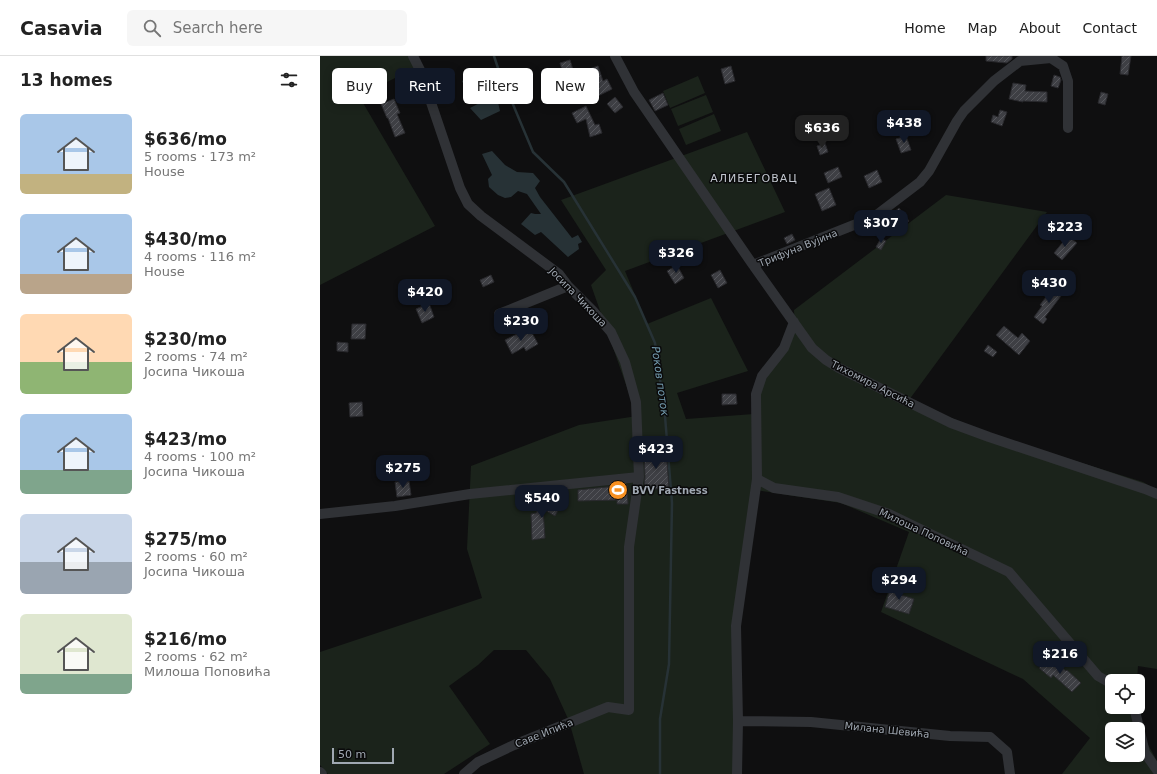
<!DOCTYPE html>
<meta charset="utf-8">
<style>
body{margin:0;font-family:"DejaVu Sans",sans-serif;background:#f6f6f6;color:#222;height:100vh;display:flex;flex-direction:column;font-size:15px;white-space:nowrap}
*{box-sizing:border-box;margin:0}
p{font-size:13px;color:#767676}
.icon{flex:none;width:22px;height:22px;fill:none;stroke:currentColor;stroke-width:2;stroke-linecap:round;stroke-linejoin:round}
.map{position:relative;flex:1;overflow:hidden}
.panel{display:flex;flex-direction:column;background:#fff;width:320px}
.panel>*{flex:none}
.hud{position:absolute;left:12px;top:12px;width:380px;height:36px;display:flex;gap:8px}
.tools{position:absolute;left:785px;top:618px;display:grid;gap:8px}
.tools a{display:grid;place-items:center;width:40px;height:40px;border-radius:6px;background:#fff;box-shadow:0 2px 10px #0003;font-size:20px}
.scale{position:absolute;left:12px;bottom:10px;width:62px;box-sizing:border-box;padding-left:4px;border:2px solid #a0a8b2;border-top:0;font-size:11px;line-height:14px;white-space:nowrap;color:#a0a8b2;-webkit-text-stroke:3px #0a0a0b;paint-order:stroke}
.price{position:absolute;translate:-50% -34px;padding:0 9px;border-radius:8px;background:#111827;color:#fff;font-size:13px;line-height:26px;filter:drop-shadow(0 1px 2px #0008)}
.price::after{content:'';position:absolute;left:50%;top:24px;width:12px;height:9px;margin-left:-6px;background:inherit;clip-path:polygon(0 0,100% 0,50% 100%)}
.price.active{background:#222;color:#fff}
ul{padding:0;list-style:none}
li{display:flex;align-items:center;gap:12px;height:100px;padding:0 20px}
li span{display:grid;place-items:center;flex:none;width:112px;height:80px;border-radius:6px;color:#555}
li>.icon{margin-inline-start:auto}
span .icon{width:48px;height:48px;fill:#fffc;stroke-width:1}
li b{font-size:17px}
h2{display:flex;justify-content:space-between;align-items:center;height:48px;padding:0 20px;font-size:17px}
.pill{padding:0 14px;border-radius:6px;background:#fff;box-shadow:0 2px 10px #0003;font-size:14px;line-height:36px}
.pill.active{background:#111827;color:#fff}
header{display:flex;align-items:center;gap:24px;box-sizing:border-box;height:56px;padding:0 20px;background:#fff;border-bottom:1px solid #e0e0e0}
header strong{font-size:19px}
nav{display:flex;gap:22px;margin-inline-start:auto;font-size:14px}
.search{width:280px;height:36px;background:#f6f6f6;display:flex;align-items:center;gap:10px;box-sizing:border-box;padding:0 14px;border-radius:6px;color:#767676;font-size:15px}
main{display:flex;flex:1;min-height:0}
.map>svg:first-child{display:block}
.garden{fill:#1b231b;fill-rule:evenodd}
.water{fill:#273236}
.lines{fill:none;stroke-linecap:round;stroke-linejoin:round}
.stream{stroke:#273236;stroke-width:2.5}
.building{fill:url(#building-hatch);stroke:#29292d}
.minor{stroke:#303236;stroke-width:10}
.labels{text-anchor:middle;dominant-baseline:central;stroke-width:3;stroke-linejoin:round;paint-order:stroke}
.street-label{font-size:10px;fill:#a0a8b2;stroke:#0a0a0b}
.poi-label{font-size:10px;font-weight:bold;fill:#a0a8b2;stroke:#0a0a0b;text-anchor:start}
.neighbourhood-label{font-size:11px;letter-spacing:1px;fill:#c1c6ce;stroke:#0a0a0b}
.water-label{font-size:11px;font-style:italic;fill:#749caf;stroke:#0a0a0b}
</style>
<header>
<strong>Casavia</strong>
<div class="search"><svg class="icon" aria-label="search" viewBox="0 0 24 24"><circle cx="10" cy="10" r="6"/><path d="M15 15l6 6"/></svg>Search here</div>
<nav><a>Home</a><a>Map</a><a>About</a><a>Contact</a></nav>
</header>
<main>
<section class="panel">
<h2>13 homes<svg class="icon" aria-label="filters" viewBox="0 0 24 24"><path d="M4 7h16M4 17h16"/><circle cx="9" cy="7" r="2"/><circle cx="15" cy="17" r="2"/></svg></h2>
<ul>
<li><span style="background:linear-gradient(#a9c7e8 75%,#c2b280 0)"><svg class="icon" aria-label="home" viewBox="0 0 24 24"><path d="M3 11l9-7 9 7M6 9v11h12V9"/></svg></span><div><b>$636/mo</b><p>5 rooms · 173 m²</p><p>House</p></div></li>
<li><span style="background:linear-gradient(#a9c7e8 75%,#b9a48a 0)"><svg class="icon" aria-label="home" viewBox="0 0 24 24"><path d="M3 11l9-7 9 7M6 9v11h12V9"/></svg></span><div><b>$430/mo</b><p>4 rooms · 116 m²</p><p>House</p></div></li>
<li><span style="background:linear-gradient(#ffd9b3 60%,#8fb573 0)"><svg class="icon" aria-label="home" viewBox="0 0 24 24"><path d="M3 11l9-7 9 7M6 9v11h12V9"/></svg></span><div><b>$230/mo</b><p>2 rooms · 74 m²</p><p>Јосипа Чикоша</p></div></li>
<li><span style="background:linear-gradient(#a9c7e8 70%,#7fa58c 0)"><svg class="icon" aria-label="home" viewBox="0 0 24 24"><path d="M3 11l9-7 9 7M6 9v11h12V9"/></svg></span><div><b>$423/mo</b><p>4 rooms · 100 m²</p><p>Јосипа Чикоша</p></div></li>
<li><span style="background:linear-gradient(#c9d6e8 60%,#9aa5b1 0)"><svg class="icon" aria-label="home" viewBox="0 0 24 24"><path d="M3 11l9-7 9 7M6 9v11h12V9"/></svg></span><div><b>$275/mo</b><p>2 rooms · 60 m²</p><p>Јосипа Чикоша</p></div></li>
<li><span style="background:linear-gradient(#dfe7d0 75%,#7fa58c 0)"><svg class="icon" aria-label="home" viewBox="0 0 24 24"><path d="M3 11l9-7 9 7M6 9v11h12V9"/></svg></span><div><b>$216/mo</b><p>2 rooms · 62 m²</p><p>Милоша Поповића</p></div></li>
</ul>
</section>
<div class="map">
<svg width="837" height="718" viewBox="0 0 837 718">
<defs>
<pattern id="building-hatch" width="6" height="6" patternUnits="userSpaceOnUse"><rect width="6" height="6" fill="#3e3f44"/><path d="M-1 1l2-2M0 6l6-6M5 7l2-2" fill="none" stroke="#57585d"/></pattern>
</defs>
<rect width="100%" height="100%" fill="#0f0f10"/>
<path class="garden" d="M 0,0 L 92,0 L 97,11 L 39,40 L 115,170 L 0,229 Z
M 378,20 L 385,37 L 350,52 L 343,35 Z
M 386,39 L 393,56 L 358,70 L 351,53 Z
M 394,58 L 401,75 L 366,89 L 359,73 Z
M 427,76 L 465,156 L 305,215 L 327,268 L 391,242 L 428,315 L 357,337 L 366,363 L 434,358 L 437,323 L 475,272 L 474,254 L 626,139 L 727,156 L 589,344 L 669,378 L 823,426 L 837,434 L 837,613 L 818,610 L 817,625 L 792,625 L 792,651 L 816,651 L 815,665 L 837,705 L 837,718 L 742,718 L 770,682 L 703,623 L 561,556 L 589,476 L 521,447 L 436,434 L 414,568 L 415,718 L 264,718 L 249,665 L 230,623 L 206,594 L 174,594 L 158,609 L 129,630 L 170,688 L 124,718 L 8,718 L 0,709 L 0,596 L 162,542 L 147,493 L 151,410 L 259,369 L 317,360 L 271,229 L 286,214 L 241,144 ZM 792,673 L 818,673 L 818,699 L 792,699 Z"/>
<path class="water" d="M 150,20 L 157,20 L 169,26 L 172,33 L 149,41 L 142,25 Z
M 173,40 L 177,42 L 180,55 L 161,64 L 150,52 Z
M 172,95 L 185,109 L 197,116 L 213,117 L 220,125 L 215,132 L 220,141 L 252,182 L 258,179 L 262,186 L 258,188 L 259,193 L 248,201 L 221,176 L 215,179 L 201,168 L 211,157 L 215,158 L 221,158 L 207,138 L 198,135 L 191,141 L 185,142 L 178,139 L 169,131 L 168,123 L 172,119 L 162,98 Z"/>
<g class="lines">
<path class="stream" d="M 174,0 L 179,15 L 213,96 L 244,126 L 315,241 L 335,287 L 345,360 L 352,447 L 349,608 L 340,663 L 340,718"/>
</g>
<path class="building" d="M 666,0 L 692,0 L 692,3 L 687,7 L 666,5 Z
M 802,0 L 811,0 L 808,19 L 800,18 Z
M 250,4 L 254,17 L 255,18 L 278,10 L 283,25 L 287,23 L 292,33 L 278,40 L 271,23 L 243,33 L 239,22 L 244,21 L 240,7 Z
M 411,10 L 415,25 L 405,28 L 401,13 Z
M 116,17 L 122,31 L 114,34 L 109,20 Z
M 734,19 L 740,21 L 741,24 L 738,32 L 731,30 Z
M 693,27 L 706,29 L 705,35 L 727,36 L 727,46 L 703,45 L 703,46 L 689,43 Z
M 781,36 L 788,38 L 785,49 L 778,47 Z
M 343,37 L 348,49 L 335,55 L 329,44 Z
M 295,41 L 303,51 L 295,57 L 287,48 Z
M 74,43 L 80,57 L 77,58 L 85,77 L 75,81 L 68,62 L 67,62 L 61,48 Z
M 266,50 L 275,69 L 279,68 L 282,77 L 270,81 L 266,63 L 257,67 L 252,57 Z
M 680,54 L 687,56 L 682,70 L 671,66 L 673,59 L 678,61 Z
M 586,80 L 591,94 L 581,97 L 576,83 Z
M 505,87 L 508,96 L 500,99 L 497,90 Z
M 518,111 L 522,121 L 508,127 L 504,117 Z
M 557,114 L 562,126 L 549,132 L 544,120 Z
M 509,132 L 516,149 L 502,155 L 495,138 Z
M 579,152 L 589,165 L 573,178 L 564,165 Z
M 472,178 L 475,184 L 467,188 L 464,182 Z
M 748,180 L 757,187 L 742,204 L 734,197 Z
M 561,182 L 566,185 L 561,194 L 556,191 Z
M 357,209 L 364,222 L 355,228 L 347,215 Z
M 400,214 L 407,227 L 398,232 L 391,219 Z
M 171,219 L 174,226 L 163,231 L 160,224 Z
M 735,229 L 744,236 L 725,261 L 727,263 L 723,268 L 714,261 L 722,250 L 720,249 Z
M 109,247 L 114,261 L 102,267 L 96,253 Z
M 32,268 L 46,268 L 45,283 L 31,283 Z
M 684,270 L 698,282 L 702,277 L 710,285 L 699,299 L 676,279 Z
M 211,275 L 218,288 L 206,295 L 204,291 L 192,298 L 185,284 L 197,278 L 199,281 Z
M 17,286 L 28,287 L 28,296 L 17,295 Z
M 668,289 L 677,296 L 673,301 L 664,295 Z
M 402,338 L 416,338 L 417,348 L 402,349 Z
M 42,346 L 43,360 L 30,361 L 29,347 Z
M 346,393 L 349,432 L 324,434 L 325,421 L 324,395 Z
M 89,425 L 91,439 L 77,441 L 75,426 Z
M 307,429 L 308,448 L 297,448 L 297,444 L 258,445 L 258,434 Z
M 224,442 L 240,451 L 235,460 L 223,453 L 225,482 L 212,484 L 211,458 L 216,457 Z
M 571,530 L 580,533 L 578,538 L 594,543 L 589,558 L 565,551 Z
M 728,602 L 735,608 L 737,607 L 746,615 L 747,614 L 761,627 L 752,636 L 733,619 L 731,622 L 719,612 Z"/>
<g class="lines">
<path class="minor" d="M 93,0 L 100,14 L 140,132 L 148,148 L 161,160 L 239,218 L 248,230 L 273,255 L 291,276 L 305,306 L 316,346 L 319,421 L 309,491 L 309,654 L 288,651 L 194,689 L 158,706 L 144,718
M 295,0 L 314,36 L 433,209 L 492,292 L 506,304 L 519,312 L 631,367 L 669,381 L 825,433 L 837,438
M 433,209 L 554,161 L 600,126 L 609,115 L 637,65 L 644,55 L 674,25 L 700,5 L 731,2 L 743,10 L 748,25 L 748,72
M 179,258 L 248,230
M 437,423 L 454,432 L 518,441 L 569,458 L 689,516 L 778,620 L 792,628
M 0,458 L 75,450 L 150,438 L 319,421
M 814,651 L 825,697 L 837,714
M 418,665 L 491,666 L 630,680 L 670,681 L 687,696 L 690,718
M 0,716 L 2,718
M 417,718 L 418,665 L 416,570 L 437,423 L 436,338 L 442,320 L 464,292 L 474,266"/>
</g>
<defs>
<g id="stadium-disc" transform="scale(1)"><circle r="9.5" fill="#f79021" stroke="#0a0a0b"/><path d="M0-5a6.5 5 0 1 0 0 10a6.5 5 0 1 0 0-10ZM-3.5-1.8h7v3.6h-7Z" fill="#fff"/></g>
</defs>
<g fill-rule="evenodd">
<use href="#stadium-disc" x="298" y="434"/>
</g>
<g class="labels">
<g class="street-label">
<text transform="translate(478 192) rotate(-22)">Трифуна Вујина</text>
<text transform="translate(258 241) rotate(46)">Јосипа Чикоша</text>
<text transform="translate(553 328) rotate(27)">Тихомира Арсића</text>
<text transform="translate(604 476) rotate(25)">Милоша Поповића</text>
<text transform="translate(567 674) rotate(6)">Милана Шевића</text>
<text transform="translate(224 677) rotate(-22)">Саве Ипића</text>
</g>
<g class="poi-label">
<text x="312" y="434">BVV Fastness</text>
</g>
<g class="neighbourhood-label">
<text x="434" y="122">АЛИБЕГОВАЦ</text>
</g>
<g class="water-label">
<text transform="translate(340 325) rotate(82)">Роков поток</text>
</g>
</g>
</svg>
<div class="tools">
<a><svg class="icon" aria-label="locate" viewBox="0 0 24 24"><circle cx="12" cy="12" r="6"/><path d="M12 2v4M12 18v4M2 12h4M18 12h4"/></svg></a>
<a><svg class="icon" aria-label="layers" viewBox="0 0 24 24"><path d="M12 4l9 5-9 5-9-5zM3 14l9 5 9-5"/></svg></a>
</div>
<div class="scale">50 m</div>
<b class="price" style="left:584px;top:88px">$438</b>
<b class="price active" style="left:502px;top:93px">$636</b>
<b class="price" style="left:561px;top:188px">$307</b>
<b class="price" style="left:745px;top:192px">$223</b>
<b class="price" style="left:356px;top:218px">$326</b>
<b class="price" style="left:729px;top:248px">$430</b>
<b class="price" style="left:105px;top:257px">$420</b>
<b class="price" style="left:201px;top:286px">$230</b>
<b class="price" style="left:336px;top:414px">$423</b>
<b class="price" style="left:83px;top:433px">$275</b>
<b class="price" style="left:222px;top:463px">$540</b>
<b class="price" style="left:579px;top:545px">$294</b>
<b class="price" style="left:740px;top:619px">$216</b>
<div class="hud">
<a class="pill">Buy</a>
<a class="pill active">Rent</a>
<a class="pill">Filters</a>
<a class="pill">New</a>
</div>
</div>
</main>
